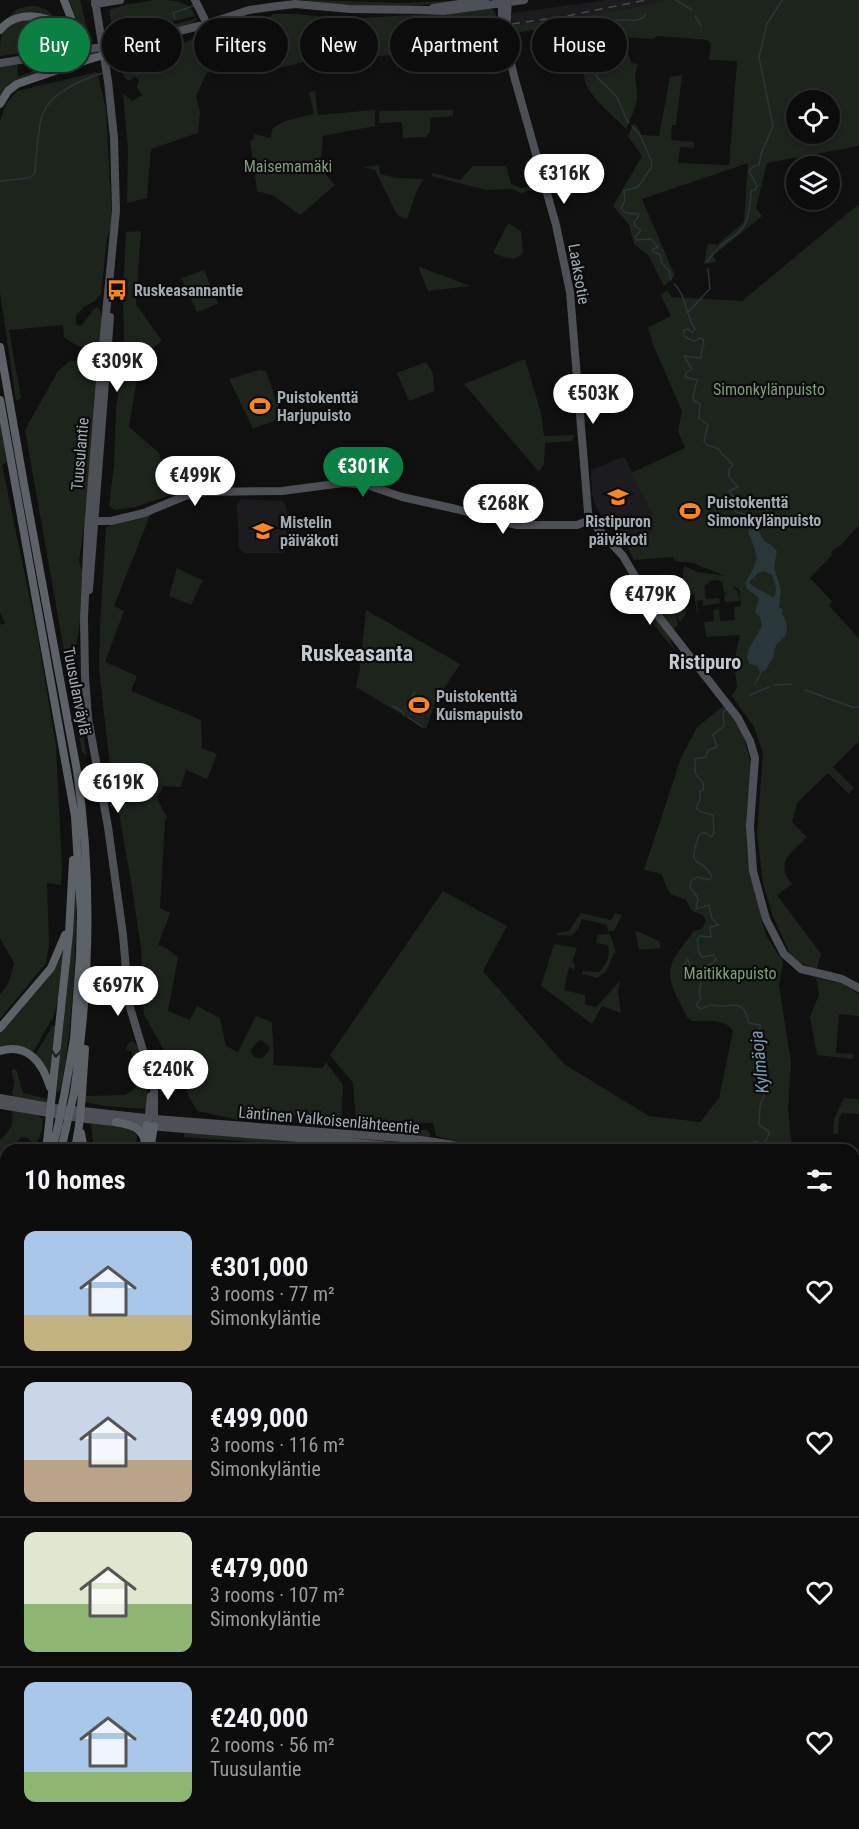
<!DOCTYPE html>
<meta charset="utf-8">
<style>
body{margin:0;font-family:"Roboto Condensed",sans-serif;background:#151516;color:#f1f3f6;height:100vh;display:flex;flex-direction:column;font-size:22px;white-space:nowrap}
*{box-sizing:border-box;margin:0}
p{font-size:20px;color:#9a9b9d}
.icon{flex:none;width:33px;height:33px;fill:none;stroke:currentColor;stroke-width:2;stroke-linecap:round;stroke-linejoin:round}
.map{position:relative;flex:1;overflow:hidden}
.sheet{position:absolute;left:0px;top:1144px;width:860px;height:686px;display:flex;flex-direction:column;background:#0c0c0d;border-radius:18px 18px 0 0;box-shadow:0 3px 9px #0003,0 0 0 2px #2c2c2e}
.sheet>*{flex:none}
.hud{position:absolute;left:18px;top:18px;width:824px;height:54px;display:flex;gap:12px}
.controls{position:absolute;left:786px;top:90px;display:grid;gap:12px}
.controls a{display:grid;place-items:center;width:54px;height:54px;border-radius:50%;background:#0c0c0d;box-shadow:0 3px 9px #0003,0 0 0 2px #2c2c2e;font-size:30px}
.price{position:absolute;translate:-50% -51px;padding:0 14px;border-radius:21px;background:#fff;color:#222;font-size:20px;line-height:39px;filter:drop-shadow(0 2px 3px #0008)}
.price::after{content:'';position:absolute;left:50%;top:36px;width:18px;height:14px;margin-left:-9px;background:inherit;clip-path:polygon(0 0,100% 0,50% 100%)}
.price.selected{background:#0b8043;color:#fff}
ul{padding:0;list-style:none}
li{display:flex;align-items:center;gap:18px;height:150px;padding:0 24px}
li+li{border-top:2px solid #2c2c2e}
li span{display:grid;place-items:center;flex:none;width:168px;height:120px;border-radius:12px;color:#555}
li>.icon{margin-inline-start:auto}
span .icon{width:72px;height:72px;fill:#fffc;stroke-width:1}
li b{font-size:26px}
h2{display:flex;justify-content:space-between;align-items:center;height:72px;padding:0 24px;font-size:26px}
.tag{padding:0 21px;border-radius:27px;background:#0c0c0d;box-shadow:0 3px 9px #0003,0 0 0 2px #2c2c2e;font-size:21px;line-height:54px}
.tag.selected{background:#0b8043;color:#fff}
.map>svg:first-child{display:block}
.built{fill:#1c1c1e}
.green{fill:#1c241c;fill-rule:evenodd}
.water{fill:#29363a;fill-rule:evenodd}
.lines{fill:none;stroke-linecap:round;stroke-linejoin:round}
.stream{stroke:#29363a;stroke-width:1.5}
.minor{stroke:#313337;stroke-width:6}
.major{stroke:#4d5056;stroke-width:8}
.highway{stroke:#5c6268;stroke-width:8}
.rail{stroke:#46494e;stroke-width:1.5;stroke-dasharray:8 6;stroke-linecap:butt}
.major-bridge{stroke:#4d5056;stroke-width:8}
.highway-bridge{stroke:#5c6268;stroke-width:8}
.oneway{stroke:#1f2123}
.labels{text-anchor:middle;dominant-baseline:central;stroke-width:4.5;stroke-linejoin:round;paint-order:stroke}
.park-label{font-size:16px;fill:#7b9f76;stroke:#0b0b0c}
.street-label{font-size:16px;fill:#a0aab3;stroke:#0b0b0c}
.poi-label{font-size:16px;font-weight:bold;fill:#a0aab3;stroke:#0b0b0c;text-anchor:start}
.water-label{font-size:18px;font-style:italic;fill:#74a0b1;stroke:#0b0b0c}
.quarter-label{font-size:20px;font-weight:bold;fill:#c1c8cf;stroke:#0b0b0c}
.district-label{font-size:22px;font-weight:bold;fill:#c1c8cf;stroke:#0b0b0c}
</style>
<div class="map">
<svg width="859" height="1829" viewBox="0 0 859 1829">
<rect width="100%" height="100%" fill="#101011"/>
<path class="built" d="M 607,0 L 680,0 L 513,33 L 511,17 L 513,13 Z
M 624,456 L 653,515 L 653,530 L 639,538 L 636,534 L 622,536 L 602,517 L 596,507 L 592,494 L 591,472 L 592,470 Z
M 241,499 L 281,501 L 285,504 L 288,515 L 285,552 L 281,553 L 245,553 L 239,549 L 237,504 Z
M 6,1384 L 6,1432 L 0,1441 L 0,1393 Z
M 6,1447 L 6,1499 L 0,1500 L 0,1457 Z
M 0,1550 L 6,1560 L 6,1648 L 0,1633 Z
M 6,1743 L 6,1824 L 60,1824 L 62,1829 L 0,1829 L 0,1747 Z
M 80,1824 L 190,1824 L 191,1829 L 82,1829 Z"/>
<path class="green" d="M 69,0 L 80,0 L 86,25 L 93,40 L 83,38 Z
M 155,0 C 171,0 190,0 195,16 L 143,29 L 125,36 L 114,37 L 109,10 L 124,5 Z
M 307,0 L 405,3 L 465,0 C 412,9 360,8 307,2 Z
M 667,0 L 859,0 L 859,146 L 767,163 L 756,208 L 762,216 L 713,256 L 717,262 L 704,264 L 708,243 L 717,245 L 744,222 L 748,163 L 642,199 L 675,276 L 664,286 L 649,256 L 634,244 L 629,225 L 613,206 L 642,156 L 628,136 L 634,123 L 638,127 L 641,135 L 659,136 L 670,77 L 682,75 L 676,125 L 672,125 L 671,140 L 694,142 L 694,148 L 680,147 L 678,163 L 729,165 L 737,61 L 709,60 L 711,43 L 707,40 L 658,36 L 652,39 L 624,37 L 631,63 L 638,64 C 632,78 638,83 637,97 C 637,108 630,118 626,129 L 597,101 L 586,85 L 572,25 L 513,33 L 512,26 L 629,9 ZM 796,100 L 830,100 L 830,134 L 796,134 Z
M 35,6 C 55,10 60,24 64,41 L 49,49 L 0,56 C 0,32 4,5 35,6 Z
M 491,7 L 497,16 L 496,33 L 501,43 L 503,56 L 460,58 L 394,55 L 308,61 L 279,68 L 241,60 L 207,73 L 196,96 L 200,112 L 198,133 L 151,149 L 147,198 L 127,203 L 128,150 L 123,94 L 133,101 L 142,95 L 137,87 L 139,80 L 135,77 L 128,81 L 123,75 L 122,65 L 151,57 L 190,40 L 229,27 L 262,23 L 273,14 L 296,14 L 345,19 L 457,12 Z
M 198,18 C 190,31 140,38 124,39 L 137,34 Z
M 92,52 L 96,53 L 94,56 L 25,78 L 0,99 L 0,66 L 17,63 L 18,77 L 38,69 L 72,60 L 74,55 Z
M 97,72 L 106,109 L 112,224 L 107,239 L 101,294 L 95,301 L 84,307 L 76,316 L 76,324 L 81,326 L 94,309 L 98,307 C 105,317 104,338 97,349 C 83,349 76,346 64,337 L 63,325 L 9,330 L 21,398 L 16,401 L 0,292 L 0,121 L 6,104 L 17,91 Z
M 315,91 L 318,115 L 375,110 L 375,126 L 323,136 L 320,168 L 335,185 L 300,215 L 274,196 L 257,191 L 250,141 L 253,140 L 254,134 L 270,138 L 273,128 L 285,121 L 314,114 L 309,92 Z
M 453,110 L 453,116 L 430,118 L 430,132 L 426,137 L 403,138 L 402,122 L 379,123 L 379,111 Z
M 380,165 L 379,166 L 380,174 L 396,178 L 424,179 L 418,188 L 407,219 L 397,215 L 375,170 L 363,167 Z
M 473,166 L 506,166 L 511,184 L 522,188 L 537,184 L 538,188 L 521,193 L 512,189 L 486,190 L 431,176 L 433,173 L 460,180 Z
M 859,204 L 859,525 L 841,545 L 831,552 L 832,555 L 810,578 L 832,601 L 829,605 L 859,639 L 859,741 L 833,767 L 854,788 L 849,794 L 828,773 L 797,803 L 792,822 L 807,837 C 792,853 774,862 792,884 L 777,895 L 821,954 L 817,969 L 798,962 L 791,956 L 772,914 L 763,883 L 757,834 L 763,753 L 754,727 L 732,696 L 737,687 L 734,662 L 740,635 L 706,637 L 704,622 L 714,621 L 713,610 L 719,609 L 720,621 L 735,620 L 734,607 L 741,606 L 739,589 L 732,586 L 738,592 L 740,601 L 725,602 L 724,595 L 727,594 L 724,592 L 722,582 L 717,580 L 709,581 L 709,584 L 704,585 L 706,599 L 719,598 L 720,603 L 703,606 L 703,600 L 697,601 L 698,613 L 697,613 L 694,594 L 685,594 L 686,614 L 680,622 L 673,610 L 675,608 L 667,583 L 660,582 L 657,576 L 667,573 L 669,585 L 682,584 L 684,566 L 698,572 L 725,576 L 693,563 L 675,561 L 673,557 L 634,560 L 622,536 L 636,533 L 639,538 L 653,530 L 653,515 L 631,473 L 685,448 L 678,431 L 682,411 L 653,345 L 648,327 L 671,316 L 661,295 L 667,290 L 672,297 L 742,301 Z
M 508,223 L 521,231 L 523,253 C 513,263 505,257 493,253 Z
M 141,231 L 136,304 L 162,341 L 141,356 L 129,427 L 159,453 L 170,495 L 136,507 L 115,510 L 109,506 L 114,465 L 116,408 L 124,346 L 123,291 L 126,232 Z
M 418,266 L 470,286 L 428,291 Z
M 204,270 L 218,304 L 197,312 L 181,278 Z
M 525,359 L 541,413 L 544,436 L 574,435 L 573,441 L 545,443 L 544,464 L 539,472 L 464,384 Z
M 85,360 L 95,360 L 98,370 L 85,519 L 79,561 L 82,571 L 80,620 L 75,654 L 86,755 L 82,752 L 25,430 L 58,371 L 70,361 Z
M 426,362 L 433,373 L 434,391 L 409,401 L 397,373 Z
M 259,370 L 266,371 L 282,418 L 253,429 L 229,379 Z
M 0,422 L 7,462 L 2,465 L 36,628 L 56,745 L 62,867 L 61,885 L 47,883 L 49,945 L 46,963 L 0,1019 L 0,995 L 9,982 L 14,963 L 0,938 L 0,623 L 1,625 L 5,623 L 0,612 Z
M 151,513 L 114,606 L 124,611 L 105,662 L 137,676 L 131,691 L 201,720 L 202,748 L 217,754 L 207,779 L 186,770 L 181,787 L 163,786 L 157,799 L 167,817 L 165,821 L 160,908 L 170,913 L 158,945 L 166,948 L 178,957 L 168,1011 L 190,1020 L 197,1006 L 220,1018 L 226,1046 L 238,1052 L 256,1016 L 272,1022 C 272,1038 275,1049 273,1065 L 322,1068 L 326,1062 L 343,1085 L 341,1126 L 328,1124 L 319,1117 L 255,1114 L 240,1120 L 197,1111 L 144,1014 L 141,949 L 132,887 L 109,757 L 99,669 L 100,626 L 106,527 ZM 259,1040 L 263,1041 L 270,1047 L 268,1052 L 261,1059 L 254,1057 L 250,1051 Z
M 177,568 L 203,580 L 191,605 L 169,596 Z
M 631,574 L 672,640 L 670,641 L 677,653 L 631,597 L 625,579 Z
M 657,582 L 658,585 L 656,588 L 667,612 L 671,610 L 676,615 L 678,624 L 672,631 L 654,603 L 656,599 L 654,583 Z
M 366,610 L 460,664 L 435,703 L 426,729 L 356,687 L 360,668 Z
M 724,706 L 737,722 L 743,735 L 752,766 L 749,804 L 762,917 L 761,919 L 767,937 L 783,962 L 779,986 L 791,1062 L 788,1109 L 792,1150 L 493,1150 L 436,1136 L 433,1123 L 356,1122 L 353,1083 L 330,1055 L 443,891 L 507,926 L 483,971 L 564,1064 L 649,1116 L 700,1122 L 719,1098 L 733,1031 C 725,1017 705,1022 691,1021 L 687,1017 C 674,990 659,974 682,947 C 686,941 690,938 693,931 L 702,929 L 706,921 L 703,915 L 692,911 L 686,900 L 670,894 L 661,874 L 644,870 L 681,758 L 697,727 Z
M 76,879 C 77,951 73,1014 62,1085 L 60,1091 L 56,1092 Z
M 581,913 L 611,920 L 615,913 L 622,915 L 614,931 L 608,931 L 607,925 L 582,919 L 578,929 L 571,936 L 557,935 L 557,933 L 569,931 Z
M 635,930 L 659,941 L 661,948 L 639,950 Z
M 610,934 L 616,953 L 614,953 L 606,972 L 597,978 L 582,974 L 583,971 L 599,972 C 607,963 610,958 608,945 L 596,943 L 598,935 Z
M 66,944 L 61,988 L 53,1019 L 51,1020 L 33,1053 L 0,1049 L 0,1031 Z
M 554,944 L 577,948 L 572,962 L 575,964 L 574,969 L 569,967 L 564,990 L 585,995 L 585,1004 L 596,1007 L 620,981 L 618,992 L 621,1013 L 602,1006 L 592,1024 L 541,986 Z
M 816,978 L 843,984 L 859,994 L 859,1016 L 839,1014 L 836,1053 L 853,1054 L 853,1059 L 817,1055 L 810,1017 L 819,995 Z
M 53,1025 L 55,1026 L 51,1077 L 35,1055 Z
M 132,1041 C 148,1053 150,1092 146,1109 L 105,1106 L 84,1102 L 85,1096 L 125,1095 L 136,1088 L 138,1075 L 131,1050 L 128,1051 L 126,1048 L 129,1043 Z
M 14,1069 L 17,1071 L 23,1093 L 48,1099 L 48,1103 L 12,1097 L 14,1081 L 11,1071 Z
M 844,1098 L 859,1099 L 859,1114 L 842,1113 L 839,1119 L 838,1134 L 833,1134 L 834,1119 Z
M 12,1111 L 37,1115 L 43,1119 C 42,1130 42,1137 34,1145 L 28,1138 L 21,1137 L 14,1147 L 15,1150 L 6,1150 L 6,1260 L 3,1261 L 0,1267 L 0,1140 C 10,1130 14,1126 12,1111 Z
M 91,1124 C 107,1125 125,1123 137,1135 L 135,1150 L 94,1150 Z
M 382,1129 L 427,1130 L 430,1133 L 430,1137 L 398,1134 Z
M 184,1133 L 362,1146 L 362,1150 L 184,1137 Z
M 185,1142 L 264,1149 L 266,1147 L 309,1150 L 185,1150 Z
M 854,1200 L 859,1200 L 859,1342 L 854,1340 Z
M 854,1353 L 859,1355 L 859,1410 L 854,1408 Z
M 679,1824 L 760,1824 L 761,1826 L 759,1829 L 682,1829 Z"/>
<path class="water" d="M 750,529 L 758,530 L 764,541 L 770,544 L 777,551 L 774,567 L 781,590 L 779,608 L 783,609 L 782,613 L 786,622 L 787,631 L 785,636 L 776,645 L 773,658 L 765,671 L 760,672 L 757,666 L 750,664 L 747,658 L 749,649 L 762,626 L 760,617 L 755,612 L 759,598 L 747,589 L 745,583 L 752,571 L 757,558 C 756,552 751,537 748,532 ZM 764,571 L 772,575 L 776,588 L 775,595 L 773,597 L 751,585 L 749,582 L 758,573 Z"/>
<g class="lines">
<path class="stream" d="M 676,0 L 692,10
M 695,16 L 701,26
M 175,19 L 173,13 L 193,6
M 583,27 C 586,44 587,62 597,77 C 603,85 612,89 617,98 C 622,106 623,115 629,123
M 584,34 C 594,26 608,20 620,20 C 631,19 633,23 644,17 L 645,14
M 119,70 L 182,45 L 180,38
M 632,126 L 640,135 L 652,162 L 651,168 L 638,187 L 624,191 L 625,200 L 621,209 L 626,213 L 638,214 L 639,216 L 634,222 L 635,226 L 641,230 L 635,237 L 636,240 L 651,239 L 658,247 L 652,250 L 653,252 L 660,254 L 662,263 L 669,271 L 671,280
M 0,181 L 29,178 L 35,173 C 36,160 38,124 43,113 C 52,92 83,79 103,73
M 707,262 C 730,227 749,246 751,191 L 755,190 L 757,186 L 749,171 L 754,166 L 759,165 L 761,154 L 773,126 L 759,57 L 767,24 L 782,0
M 674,284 C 686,294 686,316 695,329 L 692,333 L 688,329 L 684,330 C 681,337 689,339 694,341 L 700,338 L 703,339 L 704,346 L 702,348 L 701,358 L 684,356 L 692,369 L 686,373 L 685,377 L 697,380 L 693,397 L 694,401 L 700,404 L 699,418 L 708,425 L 704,441 L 707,445 L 719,449 C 722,457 730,458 733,466 L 729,469 L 729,477 L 738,487 L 729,491 L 734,498 L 736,512 L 744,514 L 750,530
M 687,313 C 696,305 702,296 710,289 L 708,269
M 755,684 L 762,670
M 774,685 L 792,684
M 805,690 L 852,707 L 859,707
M 750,695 L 769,687
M 393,706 L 403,712 L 404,715
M 406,706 L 415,692
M 727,709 L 723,712 L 724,726 L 713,735 L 717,747 L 708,750 L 706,757 L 695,759 C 695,764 694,770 696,774 C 700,781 705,780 703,790 L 700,791 L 700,799 L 696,808 L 701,812 L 713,815 L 714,833 L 711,837 L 704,832 L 699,835 C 686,874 701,853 712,877 L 709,880 L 697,877 L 691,881 L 690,887 L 698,898 L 696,909 L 709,905 L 712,919 L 719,925 L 710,927 L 711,937 L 700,936 L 697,939 L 699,952 L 702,957 L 714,955 L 716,959 L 713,963 L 695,971 L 691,970 L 688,959 L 683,966 L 682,977 L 692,979 L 699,978 L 701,982 L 699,993 L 701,998 L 696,1005 L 698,1007 L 701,1009 C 714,1002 713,1007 725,1006 C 741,1003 745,1006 749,1023 L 760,1025 C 761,1033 757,1037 756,1044 C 755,1060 770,1068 761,1086 L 764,1095 L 760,1106 L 759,1125 L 770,1132 L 765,1142 L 760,1143 L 754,1141 L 753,1150
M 408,717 L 422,727
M 65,1824 L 68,1829
M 758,1829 L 759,1824"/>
<path class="minor" d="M 854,1594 L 859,1588
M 0,1724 L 6,1719
M 0,1731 L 6,1726
M 796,1824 L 796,1829"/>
<path class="major" d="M 95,0 L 108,81 L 114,138 L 116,211 L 102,355 L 88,530 L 84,618 L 85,676 L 88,718 L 108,827 L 123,935 L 129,1004 L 154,1087 L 154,1126
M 195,0 L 207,24
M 502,0 L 502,33 L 506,40 L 514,76 L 556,225 L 570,292 L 588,512 L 590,520 L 623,556 L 659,617 L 738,718 L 750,741 L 755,758 L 750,826 L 753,871 L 766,919 L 784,954 L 801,969 L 842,979 L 859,988
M 95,4 L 120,0
M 433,8 L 485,0
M 506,34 L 508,0
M 156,37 L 207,24 L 249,10 L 278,6 L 295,4 L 350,9 L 426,10 L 443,11 L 524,0
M 117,45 L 138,41
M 0,63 L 89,49
M 89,518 L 94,521 L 111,521 L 144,513 L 185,496 L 205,492 L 282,491 L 343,483 L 367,485 L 402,497 L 456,509 L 516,525 L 577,525 L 590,520
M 89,590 L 110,317
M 0,1098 L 55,1108 L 155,1119 L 414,1139 L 448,1144 L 477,1150
M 0,1105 L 86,1119 L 161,1127 L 348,1142 L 434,1150
M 148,1123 L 151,1096
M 854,1343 L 859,1346
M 0,1669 L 6,1677
M 0,1678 L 6,1687
M 73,1824 L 75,1829"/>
<path class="highway" d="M 64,0 L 71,18 L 78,51
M 0,30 C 23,0 84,24 63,53
M 118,51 L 160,36
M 0,104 L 8,91 L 17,84 L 90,59
M 0,347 L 25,490 L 77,771 C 93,879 90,985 74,1093
M 0,400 L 75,816 L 81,914 L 80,956 L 74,1039 L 65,1091
M 0,1028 L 51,968 L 65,935
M 0,1051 C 28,1042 43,1064 50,1087
M 52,1093 L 69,933 L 73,860
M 82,1094 L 85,1049
M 116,1122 C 129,1125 141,1126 145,1141
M 81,1133 L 84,1150
M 46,1150 L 49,1124
M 52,1150 L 58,1126
M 61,1150 L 66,1128
M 75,1150 L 80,1119
M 143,1150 L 147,1125
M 150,1150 L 154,1126
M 0,1302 L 6,1286
M 0,1329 L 6,1313
M 0,1340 L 6,1328"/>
<path class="rail" d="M 512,24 L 567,16 L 646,0"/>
<path class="major-bridge" d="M 89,49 L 117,45"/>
<path class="highway-bridge" d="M 90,59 L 118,51
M 80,1119 L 82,1094
M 49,1124 L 52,1093
M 58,1126 L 65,1091
M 66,1128 L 74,1093"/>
</g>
<defs><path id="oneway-chevron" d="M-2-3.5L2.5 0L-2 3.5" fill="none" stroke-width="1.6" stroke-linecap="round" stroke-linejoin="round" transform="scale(1.5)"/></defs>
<use class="oneway" href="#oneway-chevron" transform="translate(56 1053) rotate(96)"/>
<defs>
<g id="bus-bare" transform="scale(1.62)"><path d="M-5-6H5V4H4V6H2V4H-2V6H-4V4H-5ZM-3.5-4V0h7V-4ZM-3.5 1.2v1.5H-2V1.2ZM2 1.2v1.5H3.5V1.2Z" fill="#fb861f" stroke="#0b0b0c" stroke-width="2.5" paint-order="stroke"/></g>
<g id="stadium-bare" transform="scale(1.62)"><path d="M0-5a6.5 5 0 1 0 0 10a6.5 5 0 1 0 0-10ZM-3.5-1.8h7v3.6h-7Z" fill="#fb861f" stroke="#0b0b0c" stroke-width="2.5" paint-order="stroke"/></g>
<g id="school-bare" transform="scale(1.62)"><path d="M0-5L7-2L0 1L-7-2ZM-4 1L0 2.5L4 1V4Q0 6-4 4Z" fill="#fb861f" stroke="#0b0b0c" stroke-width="2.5" paint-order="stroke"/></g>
</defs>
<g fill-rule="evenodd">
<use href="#bus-bare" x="117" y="290"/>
<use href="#stadium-bare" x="260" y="406"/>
<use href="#school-bare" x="618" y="497"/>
<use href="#stadium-bare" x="690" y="511"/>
<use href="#school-bare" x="263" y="531"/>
<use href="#stadium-bare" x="419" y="705"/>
</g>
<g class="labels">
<g class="park-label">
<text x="288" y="166">Maisemamäki</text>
<text x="769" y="389">Simonkylänpuisto</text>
<text x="730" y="973">Maitikkapuisto</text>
</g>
<g class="street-label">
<text transform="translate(579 274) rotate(80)">Laaksotie</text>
<text transform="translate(80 454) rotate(-85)">Tuusulantie</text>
<text transform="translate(77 691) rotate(79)">Tuusulanväylä</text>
<text transform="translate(329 1120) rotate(5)">Läntinen Valkoisenlähteentie</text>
</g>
<g class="poi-label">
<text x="134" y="290">Ruskeasannantie</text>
<text x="277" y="397">Puistokenttä<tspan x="277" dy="18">Harjupuisto</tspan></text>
<text x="707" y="502">Puistokenttä<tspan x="707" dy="18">Simonkylänpuisto</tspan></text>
<text x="618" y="521" text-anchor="middle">Ristipuron<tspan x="618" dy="18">päiväkoti</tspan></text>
<text x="280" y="522">Mistelin<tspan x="280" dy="18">päiväkoti</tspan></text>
<text x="436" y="696">Puistokenttä<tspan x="436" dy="18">Kuismapuisto</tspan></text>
</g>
<g class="water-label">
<text transform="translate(759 1062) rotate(-96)">Kylmäoja</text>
</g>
<g class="quarter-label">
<text x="705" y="662">Ristipuro</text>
</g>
<g class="district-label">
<text x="357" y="653">Ruskeasanta</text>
</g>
</g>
</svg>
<div class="controls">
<a><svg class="icon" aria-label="locate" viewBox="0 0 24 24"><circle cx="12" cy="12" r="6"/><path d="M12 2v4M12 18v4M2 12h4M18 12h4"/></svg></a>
<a><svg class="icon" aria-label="layers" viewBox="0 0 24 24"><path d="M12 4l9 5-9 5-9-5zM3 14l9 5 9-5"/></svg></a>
</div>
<b class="price" style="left:564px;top:205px">€316K</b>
<b class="price" style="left:117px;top:393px">€309K</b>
<b class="price" style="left:593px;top:425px">€503K</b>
<b class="price selected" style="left:363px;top:498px">€301K</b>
<b class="price" style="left:195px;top:507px">€499K</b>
<b class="price" style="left:503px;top:535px">€268K</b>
<b class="price" style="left:650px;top:626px">€479K</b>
<b class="price" style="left:118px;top:814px">€619K</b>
<b class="price" style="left:118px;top:1017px">€697K</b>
<b class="price" style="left:168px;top:1101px">€240K</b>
<div class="hud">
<a class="tag selected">Buy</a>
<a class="tag">Rent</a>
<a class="tag">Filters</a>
<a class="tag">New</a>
<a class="tag">Apartment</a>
<a class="tag">House</a>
</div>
<section class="sheet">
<h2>10 homes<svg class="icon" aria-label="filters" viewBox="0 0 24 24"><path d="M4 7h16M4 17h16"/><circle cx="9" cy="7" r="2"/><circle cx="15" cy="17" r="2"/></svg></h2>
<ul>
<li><span style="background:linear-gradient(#a9c7e8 70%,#c2b280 0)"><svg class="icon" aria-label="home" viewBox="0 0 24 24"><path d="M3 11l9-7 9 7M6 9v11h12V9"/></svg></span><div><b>€301,000</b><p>3 rooms · 77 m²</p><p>Simonkyläntie</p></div><svg class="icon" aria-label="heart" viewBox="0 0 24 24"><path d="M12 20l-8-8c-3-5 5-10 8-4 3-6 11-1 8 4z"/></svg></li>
<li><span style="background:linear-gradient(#c9d6e8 65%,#b9a48a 0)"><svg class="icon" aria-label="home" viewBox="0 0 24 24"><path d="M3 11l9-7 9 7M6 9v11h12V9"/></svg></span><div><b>€499,000</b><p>3 rooms · 116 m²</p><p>Simonkyläntie</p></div><svg class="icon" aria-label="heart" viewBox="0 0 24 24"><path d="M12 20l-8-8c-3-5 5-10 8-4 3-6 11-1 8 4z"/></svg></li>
<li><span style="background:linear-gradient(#dfe7d0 60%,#8fb573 0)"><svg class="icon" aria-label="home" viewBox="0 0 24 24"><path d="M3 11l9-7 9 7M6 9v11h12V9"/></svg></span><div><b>€479,000</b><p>3 rooms · 107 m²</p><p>Simonkyläntie</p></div><svg class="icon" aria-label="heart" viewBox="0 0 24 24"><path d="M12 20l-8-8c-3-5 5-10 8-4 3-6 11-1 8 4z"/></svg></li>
<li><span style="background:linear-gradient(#a9c7e8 75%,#8fb573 0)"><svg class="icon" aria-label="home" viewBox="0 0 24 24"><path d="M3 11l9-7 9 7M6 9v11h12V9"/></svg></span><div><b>€240,000</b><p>2 rooms · 56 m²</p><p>Tuusulantie</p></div><svg class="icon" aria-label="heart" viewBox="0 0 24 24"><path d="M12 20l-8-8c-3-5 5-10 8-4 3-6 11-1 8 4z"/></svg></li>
</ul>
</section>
</div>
